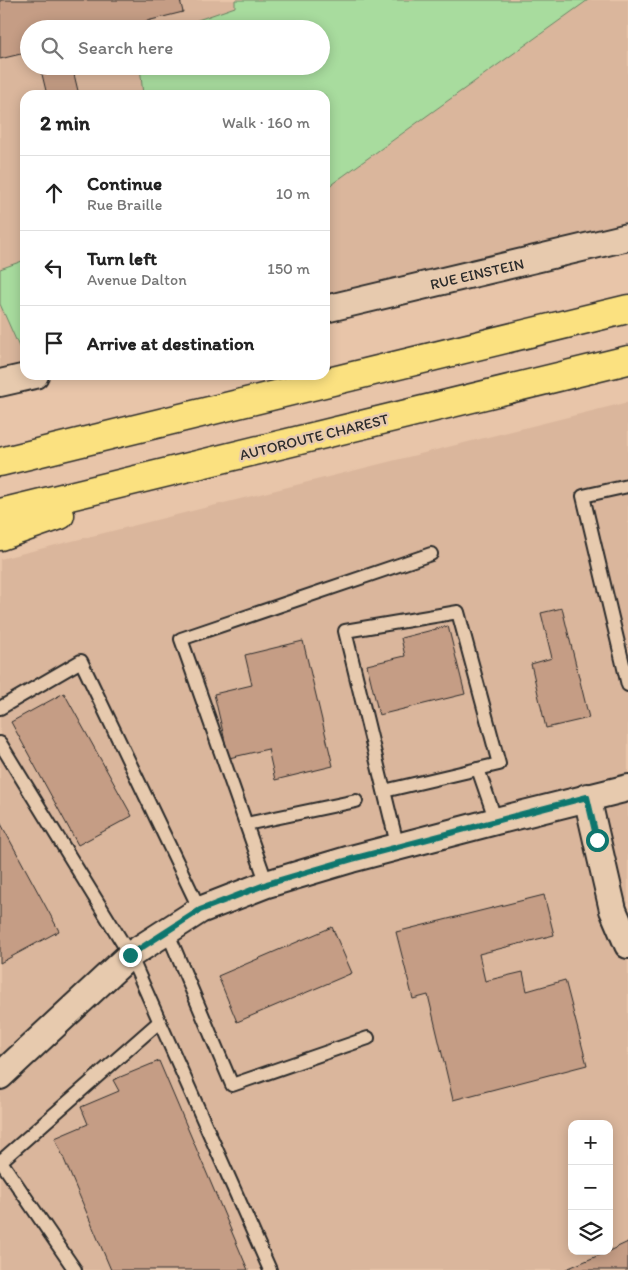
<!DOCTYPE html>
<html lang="en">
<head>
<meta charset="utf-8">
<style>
	:root { --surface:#fff; --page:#f6f6f6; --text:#222; --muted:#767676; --line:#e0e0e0 }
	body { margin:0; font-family:Itim,sans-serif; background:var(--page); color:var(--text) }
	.controls { position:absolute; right:15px; bottom:15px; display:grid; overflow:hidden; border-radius:10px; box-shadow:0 2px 12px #0003 }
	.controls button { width:45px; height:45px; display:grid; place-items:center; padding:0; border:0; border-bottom:1px solid var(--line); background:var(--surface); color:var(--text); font:25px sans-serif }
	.stop { position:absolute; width:15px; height:15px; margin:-11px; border:4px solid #0f766e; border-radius:50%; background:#fff }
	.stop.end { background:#0f766e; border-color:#fff; box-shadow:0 1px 5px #0008 }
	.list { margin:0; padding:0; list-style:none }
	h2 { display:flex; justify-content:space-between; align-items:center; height:65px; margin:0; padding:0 20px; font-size:21px }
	h2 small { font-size:16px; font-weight:400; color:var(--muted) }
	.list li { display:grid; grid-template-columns:32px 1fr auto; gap:15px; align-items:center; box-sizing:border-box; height:75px; padding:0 20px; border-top:1px solid var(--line) }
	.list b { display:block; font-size:19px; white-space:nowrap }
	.list p { margin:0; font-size:16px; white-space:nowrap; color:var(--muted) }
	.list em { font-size:16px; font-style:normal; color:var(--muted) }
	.icon { flex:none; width:28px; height:28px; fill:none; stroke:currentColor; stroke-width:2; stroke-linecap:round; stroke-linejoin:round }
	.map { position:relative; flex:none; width:628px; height:1270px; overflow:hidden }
	.search { position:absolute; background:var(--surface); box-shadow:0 2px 12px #0003; left:20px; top:20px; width:310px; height:55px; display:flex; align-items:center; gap:12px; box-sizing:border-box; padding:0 18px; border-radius:28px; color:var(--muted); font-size:19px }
	.panel { position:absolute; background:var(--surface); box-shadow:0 2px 12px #0003; left:20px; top:90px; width:310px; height:290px; border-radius:15px }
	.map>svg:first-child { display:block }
	.built { fill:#dab69c; fill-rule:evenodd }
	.green { fill:#a8dc9e; stroke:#6a8464 }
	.building { fill:#c59d85; stroke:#2b2b2b }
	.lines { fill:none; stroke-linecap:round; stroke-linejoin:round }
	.service-casing { stroke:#2b2b2b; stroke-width:16 }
	.minor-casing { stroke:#2b2b2b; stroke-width:30 }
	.motorway-casing { stroke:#2b2b2b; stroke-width:31 }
	.service { stroke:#e7caae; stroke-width:12 }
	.minor { stroke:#e7caae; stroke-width:26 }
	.motorway { stroke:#fbe180; stroke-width:28 }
	.route { stroke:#0f766e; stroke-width:6 }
	.labels { text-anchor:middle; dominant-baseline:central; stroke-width:5; stroke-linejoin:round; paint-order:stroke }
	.street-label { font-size:15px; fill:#2b2b2b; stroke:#e7caae }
</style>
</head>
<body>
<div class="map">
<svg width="628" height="1270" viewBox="0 0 628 1270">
	<rect width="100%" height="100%" fill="#e8c5a9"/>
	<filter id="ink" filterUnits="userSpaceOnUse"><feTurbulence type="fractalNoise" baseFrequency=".02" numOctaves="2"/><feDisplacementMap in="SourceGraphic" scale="10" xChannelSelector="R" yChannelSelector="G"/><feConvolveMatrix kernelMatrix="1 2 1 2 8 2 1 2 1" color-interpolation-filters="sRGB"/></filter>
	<g filter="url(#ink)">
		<g class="built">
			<path d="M0,0H628V224L325,295V95H25V366L0,372ZM29,29H321V66H29Z"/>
			<path d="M628,402V1270H0V559ZM572,1124H609V1251H572Z"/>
		</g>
		<g class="green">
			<path d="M235,0H588L325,189V95H143L140,66H321V29H172L235,7Z"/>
			<path d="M25,260V347L20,349L0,304V269Z"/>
		</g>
		<g class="building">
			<path d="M0,0H180L183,12L115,29H29V52L0,59Z"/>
			<path d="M40,66H72L79,95H47Z"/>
			<path d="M562,608L589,718L546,728L531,664L552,658L541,613Z"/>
			<path d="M448,626L465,694L379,715L367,665L405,656L401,638Z"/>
			<path d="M303,641L333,766L275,780L268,749L229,758L214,694L252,685L245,655Z"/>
			<path d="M64,693L132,816L78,845L11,722Z"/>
			<path d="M0,822L59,931L0,963Z"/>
			<path d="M544,895L554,935L479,954L485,981L523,972L527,991L565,980L587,1065L453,1100L428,995L413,999L396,932Z"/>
			<path d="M332,927L352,973L237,1022L218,976Z"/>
			<path d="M159,1061L248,1270H111L55,1138L88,1124L81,1107L119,1091L113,1080Z"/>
			<path d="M628,1242V1270H564L609,1251Z"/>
		</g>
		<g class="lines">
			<g class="service-casing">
				<g id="service">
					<path d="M628,486L583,496L628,685"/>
					<path d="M0,708L81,661L200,910"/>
					<path d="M0,743L130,955L270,1270"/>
					<path d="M478,769L496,821"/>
					<path d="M384,791L499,764L458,612L345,631L398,848"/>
					<path d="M246,824L356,801"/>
					<path d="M267,884L181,639L431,554"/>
					<path d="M167,931L232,1085L368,1038"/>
					<path d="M0,1160L75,1270"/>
					<path d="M1,1161L159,1022"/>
				</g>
			</g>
			<g class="minor-casing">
				<g id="minor">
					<path d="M325,309L628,237"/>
					<path d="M0,383L35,375"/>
					<path d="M587,797L613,910L628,945"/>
					<path d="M0,1076L130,955L200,910L267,884L351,859L496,821L628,788"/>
				</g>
			</g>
			<g class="motorway-casing">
				<g id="motorway">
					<path d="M0,462L628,309"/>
					<path d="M0,513L628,360"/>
					<path d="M0,536L60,515"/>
				</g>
			</g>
			<use href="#service" class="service"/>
			<use href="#minor" class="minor"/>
			<use href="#motorway" class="motorway"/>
		</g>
	</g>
	<g class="lines" filter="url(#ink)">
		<path class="route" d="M130,955L200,910L267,884L352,859L587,797L597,840"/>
	</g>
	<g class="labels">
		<g class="street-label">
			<text transform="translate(477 274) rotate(-13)">RUE EINSTEIN</text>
			<text transform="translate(314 437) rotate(-14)">AUTOROUTE CHAREST</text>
		</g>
	</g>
</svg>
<div class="controls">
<button>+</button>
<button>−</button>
<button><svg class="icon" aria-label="layers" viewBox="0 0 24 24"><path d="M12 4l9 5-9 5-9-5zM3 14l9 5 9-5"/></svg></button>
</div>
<div class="stop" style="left:597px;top:840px"></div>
<div class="stop end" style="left:130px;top:955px"></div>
<div class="search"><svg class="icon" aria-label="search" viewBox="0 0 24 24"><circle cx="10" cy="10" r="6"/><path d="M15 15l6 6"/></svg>Search here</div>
<section class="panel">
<h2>2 min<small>Walk · 160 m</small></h2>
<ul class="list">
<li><svg class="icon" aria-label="ahead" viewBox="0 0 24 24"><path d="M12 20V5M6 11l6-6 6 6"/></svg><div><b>Continue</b><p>Rue Braille</p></div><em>10 m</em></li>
<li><svg class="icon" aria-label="left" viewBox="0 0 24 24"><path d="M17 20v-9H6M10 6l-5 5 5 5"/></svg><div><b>Turn left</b><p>Avenue Dalton</p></div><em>150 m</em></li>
<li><svg class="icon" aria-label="arrive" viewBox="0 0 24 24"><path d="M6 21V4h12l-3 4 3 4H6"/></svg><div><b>Arrive at destination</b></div></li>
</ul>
</section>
</div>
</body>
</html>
